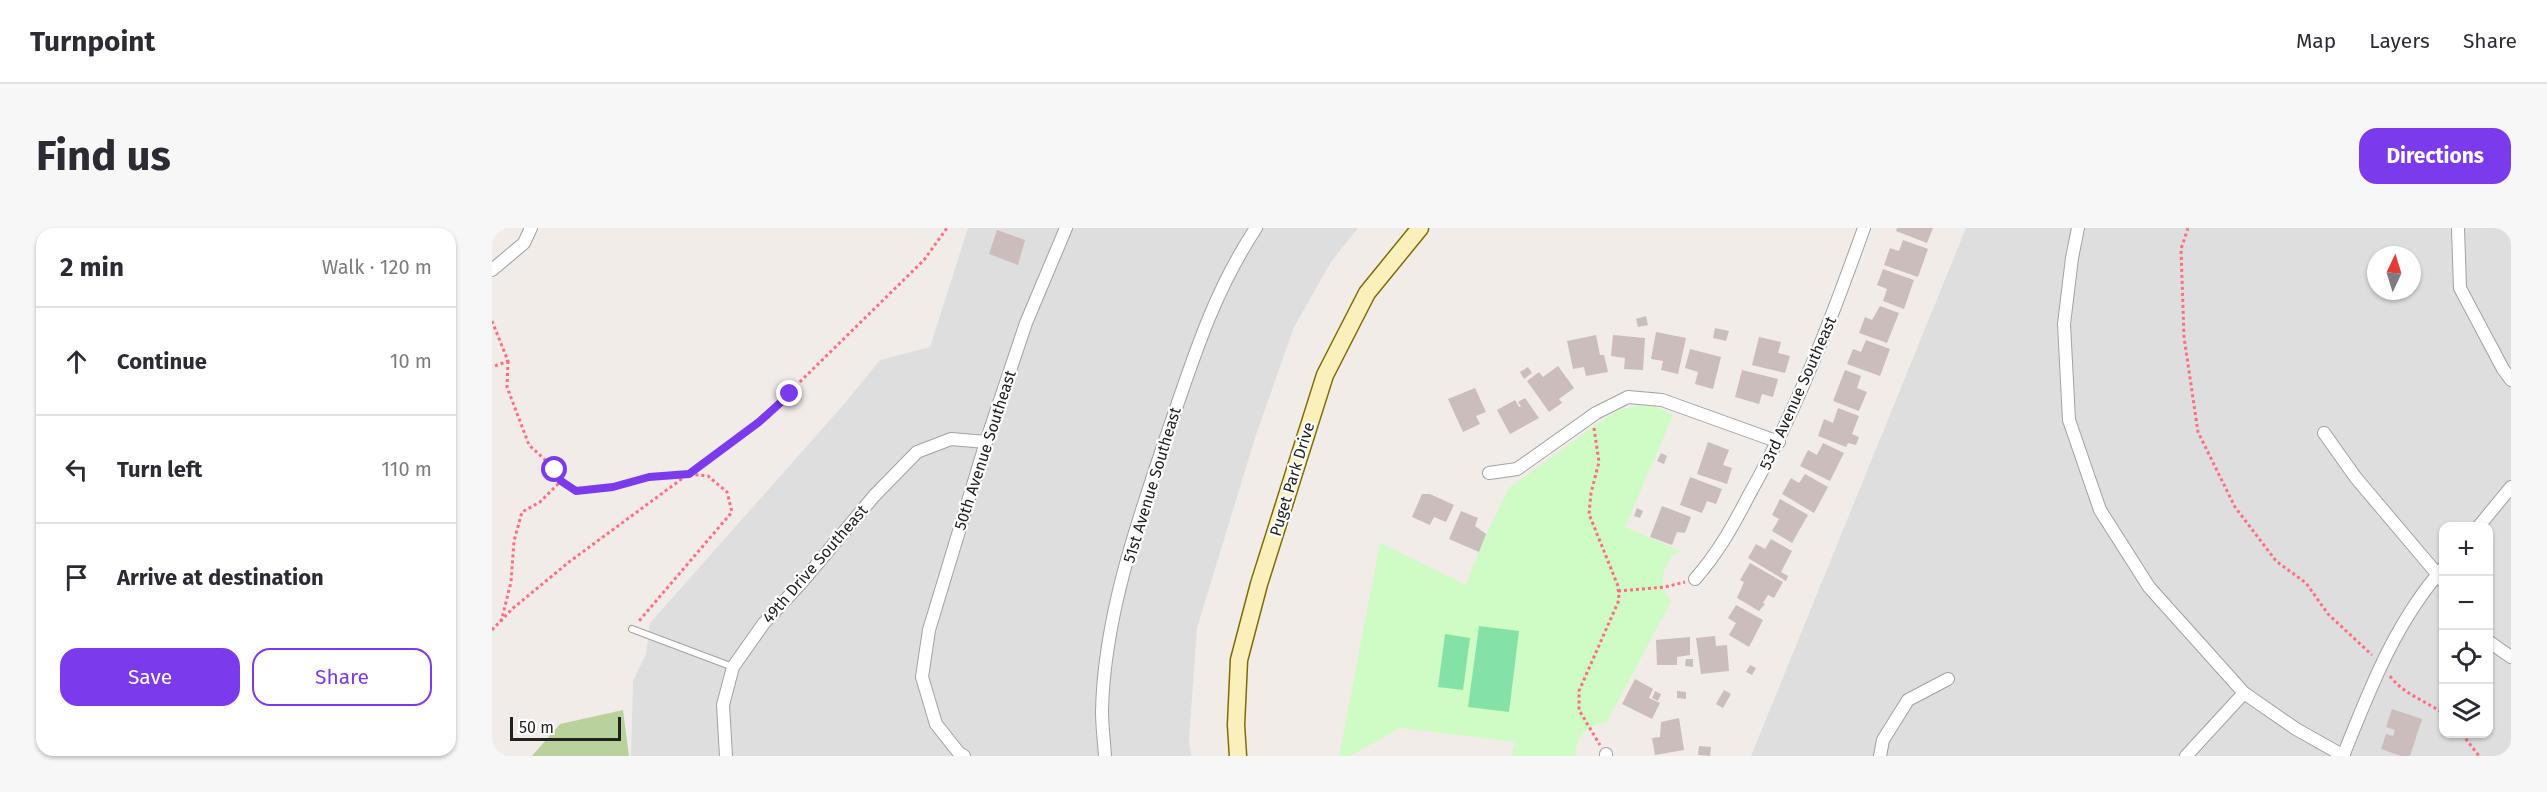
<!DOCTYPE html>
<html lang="en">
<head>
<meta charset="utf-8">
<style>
	:root { --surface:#fff; --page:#f7f7f7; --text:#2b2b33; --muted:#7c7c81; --line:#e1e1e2; --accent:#7c3aed }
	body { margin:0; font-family:"Fira Sans",sans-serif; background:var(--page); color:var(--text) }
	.controls { position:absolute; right:18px; bottom:18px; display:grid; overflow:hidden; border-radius:12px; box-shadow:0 2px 4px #0004 }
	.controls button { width:54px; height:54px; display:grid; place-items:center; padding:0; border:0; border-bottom:2px solid var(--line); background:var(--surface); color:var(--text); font:30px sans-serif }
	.compass { position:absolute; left:1875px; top:18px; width:54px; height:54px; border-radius:50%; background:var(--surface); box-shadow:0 2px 4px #0004; rotate:4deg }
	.scale { position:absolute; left:18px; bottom:15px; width:111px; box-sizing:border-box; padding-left:6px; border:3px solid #212121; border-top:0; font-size:16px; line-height:21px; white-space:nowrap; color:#212121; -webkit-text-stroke:4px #fff; paint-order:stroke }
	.stop { position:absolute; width:18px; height:18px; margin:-14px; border:4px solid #7c3aed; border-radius:50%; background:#fff }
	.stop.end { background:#7c3aed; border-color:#fff; box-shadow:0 2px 6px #0008 }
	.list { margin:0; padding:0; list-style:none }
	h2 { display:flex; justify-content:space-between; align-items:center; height:78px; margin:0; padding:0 24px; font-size:26px }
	h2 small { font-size:20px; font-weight:400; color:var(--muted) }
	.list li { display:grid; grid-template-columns:39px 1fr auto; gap:18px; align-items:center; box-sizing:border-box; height:108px; padding:0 24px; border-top:2px solid var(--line) }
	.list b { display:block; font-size:22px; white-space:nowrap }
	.list em { font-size:20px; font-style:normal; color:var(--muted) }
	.actions { display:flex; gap:12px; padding:18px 24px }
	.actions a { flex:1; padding:14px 0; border:2px solid var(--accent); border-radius:18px; text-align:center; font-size:21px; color:var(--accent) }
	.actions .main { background:var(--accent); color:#fff }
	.icon { flex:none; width:33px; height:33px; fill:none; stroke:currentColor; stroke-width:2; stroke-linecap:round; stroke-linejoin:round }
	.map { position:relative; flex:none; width:2019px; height:528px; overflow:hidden; border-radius:18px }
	header { display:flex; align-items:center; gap:36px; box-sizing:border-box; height:84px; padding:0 30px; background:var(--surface); border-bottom:2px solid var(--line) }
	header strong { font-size:28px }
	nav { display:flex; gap:33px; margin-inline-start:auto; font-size:21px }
	.intro { display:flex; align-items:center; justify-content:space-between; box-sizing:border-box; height:144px; padding:0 36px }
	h1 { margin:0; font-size:42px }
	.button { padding:15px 27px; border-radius:18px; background:var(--accent); color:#fff; font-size:21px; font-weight:700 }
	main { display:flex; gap:36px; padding:0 36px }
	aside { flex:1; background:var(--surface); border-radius:18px; box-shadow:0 2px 4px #0004 }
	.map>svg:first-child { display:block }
	.residential { fill:#dfdedf; fill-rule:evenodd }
	.forest { fill:#b9d29c }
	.park { fill:#cffbc5 }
	.pitch { fill:#85e2a7 }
	.building { fill:#cabdbb }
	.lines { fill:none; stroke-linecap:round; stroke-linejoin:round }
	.lane-casing { stroke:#a2a2a2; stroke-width:8 }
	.street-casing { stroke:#a2a2a2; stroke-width:14 }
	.secondary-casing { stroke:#7f6d02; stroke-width:19 }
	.path { stroke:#fe6d82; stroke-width:3; stroke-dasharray:3 3; stroke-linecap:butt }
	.lane { stroke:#fff; stroke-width:6 }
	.street { stroke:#fff; stroke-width:12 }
	.secondary { stroke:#fbefbc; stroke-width:16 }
	.route { stroke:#7c3aed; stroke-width:8 }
	.labels { text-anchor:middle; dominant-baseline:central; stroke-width:4.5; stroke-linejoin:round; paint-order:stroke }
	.street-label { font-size:16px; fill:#212121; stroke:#fff }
</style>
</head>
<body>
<header>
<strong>Turnpoint</strong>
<nav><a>Map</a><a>Layers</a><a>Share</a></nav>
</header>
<div class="intro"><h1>Find us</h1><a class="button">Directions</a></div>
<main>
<aside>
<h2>2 min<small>Walk · 120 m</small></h2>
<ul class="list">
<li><svg class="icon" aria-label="ahead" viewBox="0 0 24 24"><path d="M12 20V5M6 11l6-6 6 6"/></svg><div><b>Continue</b></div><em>10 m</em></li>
<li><svg class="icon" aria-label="left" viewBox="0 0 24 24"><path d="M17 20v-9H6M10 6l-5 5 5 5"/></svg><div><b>Turn left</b></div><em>110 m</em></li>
<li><svg class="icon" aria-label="arrive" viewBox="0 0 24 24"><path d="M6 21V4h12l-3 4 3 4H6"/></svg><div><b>Arrive at destination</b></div></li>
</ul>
<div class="actions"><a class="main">Save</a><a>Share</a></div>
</aside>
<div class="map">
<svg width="2019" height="528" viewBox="0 0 2019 528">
	<rect width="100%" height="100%" fill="#f2ece8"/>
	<g class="residential">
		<path d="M476,0H866L839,34L802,99L763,210L705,400L697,512L699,528H139L141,453L154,426L158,395L353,175L388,132L438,119Z"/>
		<path d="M1474,0H2019V528H1259ZM1884,27H1920V63H1884ZM1952,298H1996V506H1952Z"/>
	</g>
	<path class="forest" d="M131,482L137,528H40L68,496Z"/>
	<path class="park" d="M1146,178H1162L1181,187L1133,299L1191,324L1182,326C1170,342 1165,357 1179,373L1115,494C1096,497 1083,508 1084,528H1019L1023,514L908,500L858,528H847L888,315L974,357L991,313L1017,260L1116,188L1130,181Z"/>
	<g class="pitch">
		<path d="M987,398L1027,403L1017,484L976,479Z"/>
		<path d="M953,406L978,410L971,462L946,459Z"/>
	</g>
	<g class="building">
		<path d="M1405,0H1441L1435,15L1404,3Z"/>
		<path d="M505,2L533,12L526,37L497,26Z"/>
		<path d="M1411,12L1436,21L1426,49L1392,37L1398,20L1407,23Z"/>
		<path d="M1391,41L1422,52L1412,81L1391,73L1395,61L1385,57Z"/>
		<path d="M1388,78L1407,85L1395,115L1367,105L1373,89L1380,92Z"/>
		<path d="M1154,88L1156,97L1146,99L1144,91Z"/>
		<path d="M1223,100L1237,103L1234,113L1221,110Z"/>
		<path d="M1164,104L1194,110L1186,146L1169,142L1171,133L1159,131Z"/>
		<path d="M1104,107L1108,127H1112L1116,144L1094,148L1092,139L1081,141L1075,113Z"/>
		<path d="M1121,107L1153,110L1151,142L1132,141L1133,130L1119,128Z"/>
		<path d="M1267,109L1289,114L1286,125L1298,128L1293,145L1260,137Z"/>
		<path d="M1374,112L1398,121L1388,148L1355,136L1361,121L1369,124Z"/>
		<path d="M1198,121L1229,129L1221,161L1203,156L1206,144L1193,140Z"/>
		<path d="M1066,138L1082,160L1067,171L1070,175L1057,184L1035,153L1047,144L1051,149Z"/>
		<path d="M1036,139L1040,145L1032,151L1028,144Z"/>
		<path d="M1250,142L1286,151L1281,169L1270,166L1267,176L1243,169Z"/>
		<path d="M1353,142L1369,148L1365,160L1375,164L1367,183L1341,173Z"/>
		<path d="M983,160L994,184L984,188L988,196L971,204L956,171Z"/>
		<path d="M1033,170L1047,190L1018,206L1005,182L1023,172L1027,179L1029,178L1026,174Z"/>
		<path d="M1346,180L1367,188L1360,206L1367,209L1364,217L1356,215L1354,219L1326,208L1332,191L1341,195Z"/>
		<path d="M1216,214L1237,222L1231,237L1240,240L1235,256L1205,246Z"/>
		<path d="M1331,215L1352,225L1338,253L1308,238L1316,222L1325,227Z"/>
		<path d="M1169,225L1175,228L1172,236L1165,233Z"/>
		<path d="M1313,246L1336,259L1322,285L1290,266L1299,250L1307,255Z"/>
		<path d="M1198,249L1230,261L1224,276L1215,273L1210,285L1188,277Z"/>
		<path d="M930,266H938L962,277L954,294L942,289L938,297L920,289Z"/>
		<path d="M1288,271L1316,287L1300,315L1280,303L1287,291L1280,287Z"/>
		<path d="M1170,278L1199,289L1193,305L1185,304L1180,317L1158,309Z"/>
		<path d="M1145,280L1151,283L1148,290L1142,288Z"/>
		<path d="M969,283L986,290L983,298L994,306L987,324L957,311Z"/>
		<path d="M1279,311L1300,323L1289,344L1296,348L1294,353L1256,330L1264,316L1273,321Z"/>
		<path d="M1258,335L1291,354L1282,370L1276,367L1271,375L1273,376L1267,383L1245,370L1252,354L1248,352Z"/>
		<path d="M1244,377L1271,392L1257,419L1237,407L1244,395L1236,390Z"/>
		<path d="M1223,408L1224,418L1235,417L1237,443L1209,446L1204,410Z"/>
		<path d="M1198,409V427L1185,429V437H1165L1164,412Z"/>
		<path d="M1194,431H1201V439L1193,438Z"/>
		<path d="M1258,437L1264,440L1260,447L1254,444Z"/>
		<path d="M1143,451L1161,461L1157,470L1168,475L1160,491L1130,476Z"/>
		<path d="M1232,462L1239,466L1231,480L1224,476Z"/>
		<path d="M1163,463L1169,466L1166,473L1160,470Z"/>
		<path d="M1185,463L1194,464V471L1185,470Z"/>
		<path d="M1900,481L1930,491L1918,528H1909L1889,521L1894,506L1901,508L1903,502L1894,499Z"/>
		<path d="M1187,490L1192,522L1163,527L1160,510L1168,509L1169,494Z"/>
		<path d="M1207,518L1219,519L1218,528L1206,527Z"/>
	</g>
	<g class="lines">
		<g class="lane-casing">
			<path id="lane" d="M140,401L241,439"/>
		</g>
		<g class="street-casing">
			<g id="street">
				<path d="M1586,0L1580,30L1572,96L1577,192L1608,282L1657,359L1752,465L1804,501L1852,528"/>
				<path d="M1966,0L1968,60L2011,141L2019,152"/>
				<path d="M0,42L32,15L39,0"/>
				<path d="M1832,205L1864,250L1952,354"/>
				<path d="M997,245L1025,241L1104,185L1136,169L1170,172L1287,214"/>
				<path d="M1987,298L2019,259"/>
				<path d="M1203,351C1226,325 1241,298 1257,267C1305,182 1339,92 1372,0"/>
				<path d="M1996,413L2019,429"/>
				<path d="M234,528L231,477L241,439L272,395L310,354L382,268L425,224L459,211L494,214"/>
				<path d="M472,528L467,525L444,496L430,449L437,402L494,214L534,95L574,0"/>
				<path d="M613,528C612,513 610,498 610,483C612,386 648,286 679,195C703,125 723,62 764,0"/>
				<path d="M1114,528V526"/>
				<path d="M1388,528L1391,512L1416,472L1456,451"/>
				<path d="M1694,528L1752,465"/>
				<path d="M1851,528C1878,461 1903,394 1952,339"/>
			</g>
		</g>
		<g class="secondary-casing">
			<path id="secondary" d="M746,528L744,497L747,432L767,356L833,147L875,65L928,0"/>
		</g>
		<g class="path">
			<path d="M1696,0L1689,21L1692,109L1706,204L1743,279L1784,333L1814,355L1836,386L1880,427"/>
			<path d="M0,93L16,133L0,139"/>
			<path d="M16,133L15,159L37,217L63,241L69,253L84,263L121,259L157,249L197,246L216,248L235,264L240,284L147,393"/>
			<path d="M1102,200L1107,234L1099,265L1097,286L1126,358L1127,372L1087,463V482L1108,517"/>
			<path d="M1126,363L1173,359L1193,354"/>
			<path d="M9,394L19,354L22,313L30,284L48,274L69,253"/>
			<path d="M0,402L20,381L77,334L267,194L432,32L455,0"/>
			<path d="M1898,448C1911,466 1934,473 1952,486"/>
			<path d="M1970,506L1987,528"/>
		</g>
		<use href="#lane" class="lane"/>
		<use href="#street" class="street"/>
		<use href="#secondary" class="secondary"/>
	</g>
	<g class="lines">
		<path class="route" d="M63,242L69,253L84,263L121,259L157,249L197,246L267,194L298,166"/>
	</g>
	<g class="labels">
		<g class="street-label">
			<text transform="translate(1306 165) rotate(-66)">53rd Avenue Southeast</text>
			<text transform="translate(493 222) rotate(-72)">50th Avenue Southeast</text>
			<text transform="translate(800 251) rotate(-73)">Puget Park Drive</text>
			<text transform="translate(660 257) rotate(-73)">51st Avenue Southeast</text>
			<text transform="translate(323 336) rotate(-49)">49th Drive Southeast</text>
		</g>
	</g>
</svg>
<div class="controls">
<button>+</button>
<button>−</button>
<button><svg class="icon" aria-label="locate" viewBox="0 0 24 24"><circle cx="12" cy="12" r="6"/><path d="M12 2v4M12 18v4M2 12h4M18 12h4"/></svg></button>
<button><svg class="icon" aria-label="layers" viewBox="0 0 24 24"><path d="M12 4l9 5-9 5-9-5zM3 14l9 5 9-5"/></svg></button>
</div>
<svg class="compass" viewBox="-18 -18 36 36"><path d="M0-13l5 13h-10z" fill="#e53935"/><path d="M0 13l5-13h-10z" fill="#7c7c81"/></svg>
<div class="scale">50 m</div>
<div class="stop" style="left:63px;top:242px"></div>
<div class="stop end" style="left:298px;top:166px"></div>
</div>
</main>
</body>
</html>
